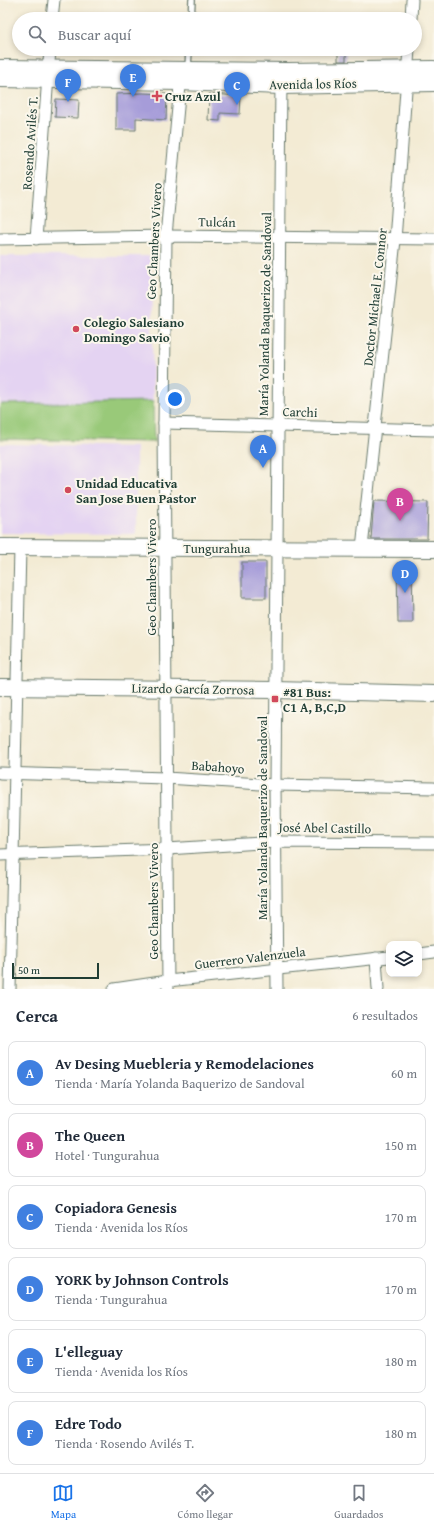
<!DOCTYPE html>
<html lang="es">
<head>
<meta charset="utf-8">
<style>
	:root { --surface:#fff; --page:#f6f6f7; --text:#1f2937; --muted:#747a83; --line:#e0e1e3; --accent:#1a73e8 }
	body { margin:0; font-family:"Gentium Book Plus",serif; background:var(--page); color:var(--text) }
	.controls { position:absolute; right:12px; bottom:12px; display:grid; overflow:hidden; border-radius:8px; box-shadow:0 2px 6px #0003 }
	.controls button { width:36px; height:36px; display:grid; place-items:center; padding:0; border:0; border-bottom:1px solid var(--line); background:var(--surface); color:var(--text); font:20px sans-serif }
	.scale { position:absolute; left:12px; bottom:10px; width:87px; box-sizing:border-box; padding-left:4px; border:2px solid #1f3d34; border-top:0; font-size:11px; line-height:14px; white-space:nowrap; color:#1f3d34; -webkit-text-stroke:3px #fbf7ec; paint-order:stroke }
	.you { position:absolute; left:175px; top:399px; width:14px; height:14px; margin:-10px; border:3px solid #fff; border-radius:50%; background:#1a73e8; box-shadow:0 0 0 6px #1a73e833 }
	.badge { display:grid; place-items:center; width:26px; height:26px; border-radius:50%; background:var(--accent); color:#fff; font-size:13px; font-weight:700 }
	.pin { position:absolute; translate:-50% -33px; filter:drop-shadow(0 1px 2px #0008) }
	.pin::after { content:''; position:absolute; top:21px; width:14px; height:12px; background:inherit; clip-path:polygon(0 0,100% 0,50% 100%) }
	.list { margin:0; padding:0; list-style:none }
	h2 { display:flex; justify-content:space-between; align-items:center; height:52px; margin:0; padding:0 16px; font-size:17px }
	h2 small { font-size:13px; font-weight:400; color:var(--muted) }
	.list li { display:grid; grid-template-columns:26px 1fr auto; gap:12px; align-items:center; box-sizing:border-box; height:64px; margin:0 8px 8px; padding:0 8px; border:1px solid var(--line); border-radius:8px }
	.list b { display:block; font-size:15px; white-space:nowrap }
	.list p { margin:0; font-size:13px; white-space:nowrap; color:var(--muted) }
	.list em { font-size:13px; font-style:normal; color:var(--muted) }
	.icon { flex:none; width:22px; height:22px; fill:none; stroke:currentColor; stroke-width:2; stroke-linecap:round; stroke-linejoin:round }
	.map { position:relative; flex:none; width:434px; height:989px; overflow:hidden }
	.search { position:absolute; background:var(--surface); box-shadow:0 2px 6px #0003; left:12px; right:12px; top:12px; height:44px; display:flex; align-items:center; gap:10px; box-sizing:border-box; padding:0 14px; border-radius:22px; color:var(--muted); font-size:15px }
	.sheet { height:484px; background:var(--surface) }
	nav { display:flex; justify-content:space-around; align-items:center; box-sizing:border-box; height:56px; border-top:1px solid var(--line); background:var(--surface); font-size:11px; color:var(--muted) }
	nav a { display:grid; justify-items:center; gap:2px }
	nav .on { color:var(--accent) }
	.map>svg:first-child { display:block }
	.built { fill:#e4d3f2 }
	.green { fill:#99c979; stroke:#5c8356 }
	.building { fill:#a69cd9 }
	.lines { fill:none; stroke-linecap:round; stroke-linejoin:round }
	.lane-casing { stroke:#697a6c; stroke-width:8 }
	.street-casing { stroke:#697a6c; stroke-width:13 }
	.secondary-casing { stroke:#697a6c; stroke-width:18 }
	.lane { stroke:#fff; stroke-width:5.5 }
	.street { stroke:#fff; stroke-width:11 }
	.secondary { stroke:#fff; stroke-width:16 }
	.poi-dot { fill:#d1495b; stroke:#fbf7ec; stroke-width:1.5 }
	.labels { text-anchor:middle; dominant-baseline:central; stroke-width:4; stroke-linejoin:round; paint-order:stroke }
	.street-label { font-size:13px; fill:#1f3d34; stroke:#fbf7ec }
	.poi-label { font-size:13px; font-weight:bold; fill:#1f3d34; stroke:#fbf7ec; text-anchor:start }
</style>
</head>
<body>
<div class="map">
<svg width="434" height="989" viewBox="0 0 434 989">
	<rect width="100%" height="100%" fill="#fbf7ec"/>
	<filter id="ink" filterUnits="userSpaceOnUse"><feTurbulence type="fractalNoise" baseFrequency=".025" numOctaves="2"/><feDisplacementMap in="SourceGraphic" scale="8" xChannelSelector="R" yChannelSelector="G"/><feConvolveMatrix kernelMatrix="1 2 1 2 8 2 1 2 1" color-interpolation-filters="sRGB"/></filter>
	<filter id="wash" filterUnits="userSpaceOnUse"><feTurbulence type="fractalNoise" baseFrequency=".012" numOctaves="4" result="noise"/><feDisplacementMap in="SourceGraphic" scale="16" xChannelSelector="R" yChannelSelector="G"/><feGaussianBlur stdDeviation="0.9" result="paint"/><feColorMatrix in="noise" values="0 0 0 0 0 0 0 0 0 0 0 0 0 0 0 0 0 1.4 0 .05"/><feComposite in="paint" operator="in"/></filter>
	<g filter="url(#wash)">
		<rect width="100%" height="100%" fill="#f3ebd4"/>
		<g class="built">
			<path d="M0,256H151L153,401L0,404Z"/>
			<path d="M0,444L136,447V534L0,533Z"/>
		</g>
		<path class="green" d="M153,401L154,442L0,439V404Z"/>
		<g id="blocks">
			<g class="building">
				<rect x="338" y="49" width="8" height="12"/>
				<path d="M143,93L167,94L166,120L136,118V130H116V94Z"/>
				<path d="M209,94L241,96L240,114L220,113V121L208,120Z"/>
				<path d="M56,99L79,100L78,118L55,117Z"/>
				<path d="M374,501L428,502L427,539H371Z"/>
				<rect x="242" y="562" width="24" height="36"/>
				<path d="M397,563H412L413,623H398Z"/>
			</g>
		</g>
	</g>
	<g filter="url(#ink)">
		<use href="#blocks" fill-opacity="0" stroke="#697a6c" stroke-width="1"/>
		<g class="lines">
			<g class="lane-casing">
				<g id="lane">
					<path d="M191,19L192,0"/>
					<path d="M188,69L189,49"/>
				</g>
			</g>
			<g class="street-casing">
				<g id="street">
					<path d="M52,19L54,0"/>
					<path d="M411,19L412,0"/>
					<path d="M0,239L166,236L434,239"/>
					<path d="M36,239L50,49"/>
					<path d="M164,423L434,430"/>
					<path d="M362,548L395,240L409,49"/>
					<path d="M0,773L166,778L275,785L434,788"/>
					<path d="M0,855L167,849L275,842L434,843"/>
					<path d="M419,954L434,952"/>
					<path d="M376,958L378,989"/>
					<path d="M10,989L20,548"/>
					<path d="M114,989L168,981L389,957"/>
					<path d="M168,989L164,423L166,236L181,75"/>
					<path d="M277,989L275,785L281,80"/>
				</g>
			</g>
			<g class="secondary-casing">
				<g id="secondary">
					<path d="M0,68L288,71L434,69"/>
					<path d="M0,79L180,82L281,86L434,83"/>
					<path d="M0,547L434,549"/>
					<path d="M0,687L275,690L434,694"/>
				</g>
			</g>
			<use href="#lane" class="lane"/>
			<use href="#street" class="street"/>
			<use href="#secondary" class="secondary"/>
		</g>
	</g>
	<g class="poi-dot">
		<path d="M155 90h4v4h4v4h-4v4h-4v-4h-4v-4h4z"/>
		<circle cx="76" cy="329" r="4"/>
		<circle cx="68" cy="490" r="4"/>
		<rect x="271" y="695" width="8" height="8" rx="2"/>
	</g>
	<g class="labels">
		<g class="street-label">
			<text transform="translate(313 84) rotate(-1)">Avenida los Ríos</text>
			<text transform="translate(30 143) rotate(-86)">Rosendo Avilés T.</text>
			<text transform="translate(217 222) rotate(1)">Tulcán</text>
			<text transform="translate(154 241) rotate(-87)">Geo Chambers Vivero</text>
			<text transform="translate(375 297) rotate(-84)">Doctor Michael E. Connor</text>
			<text transform="translate(265 314) rotate(-89)">María Yolanda Baquerizo de Sandoval</text>
			<text transform="translate(300 412) rotate(2)">Carchi</text>
			<text x="217" y="548">Tungurahua</text>
			<text transform="translate(151 577) rotate(-90)">Geo Chambers Vivero</text>
			<text transform="translate(193 689) rotate(1)">Lizardo García Zorrosa</text>
			<text transform="translate(218 767) rotate(4)">Babahoyo</text>
			<text transform="translate(262 818) rotate(-90)">María Yolanda Baquerizo de Sandoval</text>
			<text transform="translate(325 828) rotate(1)">José Abel Castillo</text>
			<text transform="translate(153 901) rotate(-90)">Geo Chambers Vivero</text>
			<text transform="translate(250 958) rotate(-7)">Guerrero Valenzuela</text>
		</g>
		<g class="poi-label">
			<text x="165" y="96">Cruz Azul</text>
			<text x="84" y="322">Colegio Salesiano<tspan x="84" dy="15">Domingo Savio</tspan></text>
			<text x="76" y="483">Unidad Educativa<tspan x="76" dy="15">San Jose Buen Pastor</tspan></text>
			<text x="283" y="692">#81 Bus:<tspan x="283" dy="15">C1 A, B,C,D</tspan></text>
		</g>
	</g>
</svg>
<div class="controls">
<button><svg class="icon" aria-label="layers" viewBox="0 0 24 24"><path d="M12 4l9 5-9 5-9-5zM3 14l9 5 9-5"/></svg></button>
</div>
<div class="scale">50 m</div>
<div class="you"></div>
<div class="pin badge" style="left:263px;top:468px;background:#3f7fe0">A</div>
<div class="pin badge" style="left:400px;top:521px;background:#d1479c">B</div>
<div class="pin badge" style="left:237px;top:105px;background:#3f7fe0">C</div>
<div class="pin badge" style="left:405px;top:593px;background:#3f7fe0">D</div>
<div class="pin badge" style="left:133px;top:97px;background:#3f7fe0">E</div>
<div class="pin badge" style="left:68px;top:102px;background:#3f7fe0">F</div>
<div class="search"><svg class="icon" aria-label="search" viewBox="0 0 24 24"><circle cx="10" cy="10" r="6"/><path d="M15 15l6 6"/></svg>Buscar aquí</div>
</div>
<section class="sheet">
<h2>Cerca<small>6 resultados</small></h2>
<ul class="list">
<li><span class="badge" style="background:#3f7fe0">A</span><div><b>Av Desing Muebleria y Remodelaciones</b><p>Tienda · María Yolanda Baquerizo de Sandoval</p></div><em>60 m</em></li>
<li><span class="badge" style="background:#d1479c">B</span><div><b>The Queen</b><p>Hotel · Tungurahua</p></div><em>150 m</em></li>
<li><span class="badge" style="background:#3f7fe0">C</span><div><b>Copiadora Genesis</b><p>Tienda · Avenida los Ríos</p></div><em>170 m</em></li>
<li><span class="badge" style="background:#3f7fe0">D</span><div><b>YORK by Johnson Controls</b><p>Tienda · Tungurahua</p></div><em>170 m</em></li>
<li><span class="badge" style="background:#3f7fe0">E</span><div><b>L'elleguay</b><p>Tienda · Avenida los Ríos</p></div><em>180 m</em></li>
<li><span class="badge" style="background:#3f7fe0">F</span><div><b>Edre Todo</b><p>Tienda · Rosendo Avilés T.</p></div><em>180 m</em></li>
</ul>
</section>
<nav>
<a class="on"><svg class="icon" aria-label="map" viewBox="0 0 24 24"><path d="M3 6l6-2 6 2 6-2v14l-6 2-6-2-6 2zM9 4v14M15 6v14"/></svg>Mapa</a>
<a><svg class="icon" aria-label="directions" viewBox="0 0 24 24"><path d="M12 3l9 9-9 9-9-9zM9 14v-3h6M13 9l2 2-2 2"/></svg>Cómo llegar</a>
<a><svg class="icon" aria-label="saved" viewBox="0 0 24 24"><path d="M7 4h10v16l-5-4-5 4z"/></svg>Guardados</a>
</nav>
</body>
</html>
